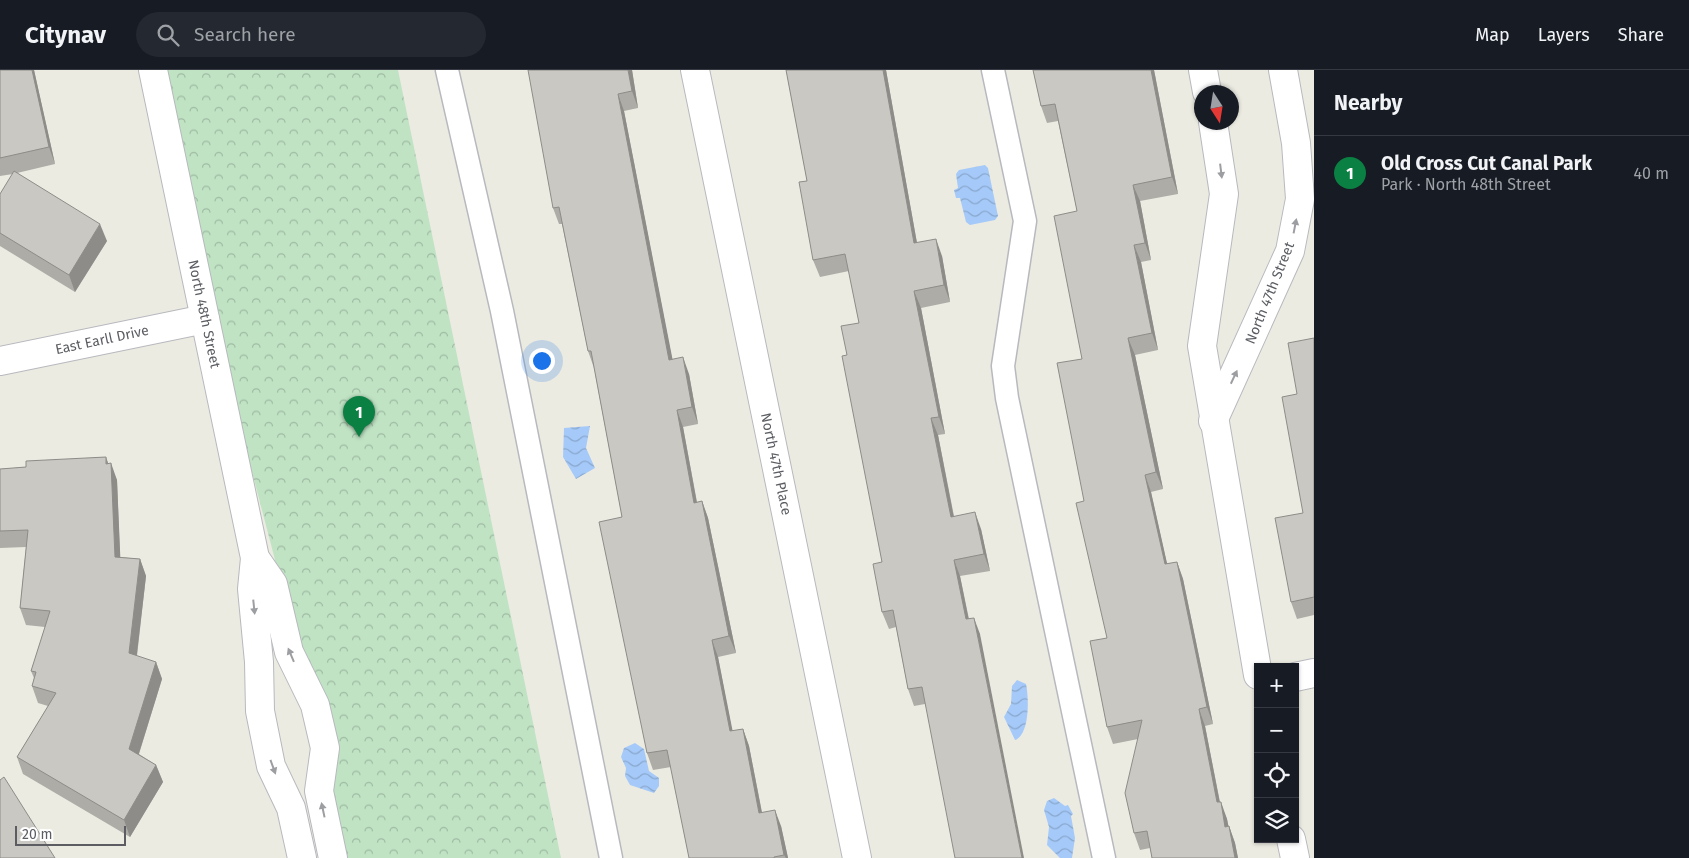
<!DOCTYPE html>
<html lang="en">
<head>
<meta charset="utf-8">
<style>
	:root { --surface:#171b24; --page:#242831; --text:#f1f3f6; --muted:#9ea1a6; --line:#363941; --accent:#0b8043 }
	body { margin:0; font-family:"Fira Sans",sans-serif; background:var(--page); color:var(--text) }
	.controls { position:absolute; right:15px; bottom:15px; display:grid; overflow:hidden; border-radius:0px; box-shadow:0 1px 4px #0004 }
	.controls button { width:45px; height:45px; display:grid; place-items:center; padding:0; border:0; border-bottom:1px solid var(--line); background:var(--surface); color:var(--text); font:25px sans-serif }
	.compass { position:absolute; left:1194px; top:15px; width:45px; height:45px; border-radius:50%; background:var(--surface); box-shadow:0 1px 4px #0004; rotate:168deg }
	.scale { position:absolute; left:15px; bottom:12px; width:111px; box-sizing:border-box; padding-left:5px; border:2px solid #5b5d62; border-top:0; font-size:14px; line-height:18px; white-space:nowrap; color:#5b5d62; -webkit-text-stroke:4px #fff; paint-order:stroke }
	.you { position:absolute; left:541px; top:290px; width:18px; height:18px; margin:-12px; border:4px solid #fff; border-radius:50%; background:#1a73e8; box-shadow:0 0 0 8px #1a73e833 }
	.badge { display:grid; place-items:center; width:32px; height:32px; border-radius:50%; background:var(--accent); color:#fff; font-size:16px; font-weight:700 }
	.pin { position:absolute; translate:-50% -41px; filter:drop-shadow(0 1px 2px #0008) }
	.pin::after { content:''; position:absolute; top:26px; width:18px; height:15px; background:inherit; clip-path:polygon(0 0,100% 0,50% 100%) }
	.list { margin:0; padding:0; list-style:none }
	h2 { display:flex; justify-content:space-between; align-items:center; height:65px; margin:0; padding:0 20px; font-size:21px }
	h2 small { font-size:16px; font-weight:400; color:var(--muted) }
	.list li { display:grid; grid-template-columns:32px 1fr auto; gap:15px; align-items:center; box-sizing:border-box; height:75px; padding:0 20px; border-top:1px solid var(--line) }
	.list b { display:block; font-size:19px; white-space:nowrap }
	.list p { margin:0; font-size:16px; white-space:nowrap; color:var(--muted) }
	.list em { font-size:16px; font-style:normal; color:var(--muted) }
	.icon { flex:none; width:28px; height:28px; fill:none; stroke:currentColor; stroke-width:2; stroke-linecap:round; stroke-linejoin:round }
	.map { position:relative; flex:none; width:1314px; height:788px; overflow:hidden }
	header { display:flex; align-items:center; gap:30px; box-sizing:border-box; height:70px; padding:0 25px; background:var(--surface); border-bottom:1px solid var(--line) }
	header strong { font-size:24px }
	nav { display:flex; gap:28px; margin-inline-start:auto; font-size:18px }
	.search { width:350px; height:45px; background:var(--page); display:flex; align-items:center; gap:12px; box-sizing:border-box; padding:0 18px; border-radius:28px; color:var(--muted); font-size:19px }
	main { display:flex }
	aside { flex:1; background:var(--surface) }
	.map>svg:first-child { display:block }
	.forest { fill:url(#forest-crowns) }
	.water { fill:url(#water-waves) }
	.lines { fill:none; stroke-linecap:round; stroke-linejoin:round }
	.service-casing { stroke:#b8b9be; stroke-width:25 }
	.minor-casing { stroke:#b8b9be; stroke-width:30 }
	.tertiary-casing { stroke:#b8b9be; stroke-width:30 }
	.service { stroke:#fff; stroke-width:22 }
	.minor { stroke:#fff; stroke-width:28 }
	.tertiary { stroke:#fff; stroke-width:28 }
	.wall { fill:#aeaca7 }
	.shaded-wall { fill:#8d8c88 }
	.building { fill:#cac8c2; stroke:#8d8c88 }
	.oneway { fill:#9d9ea1 }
	.labels { text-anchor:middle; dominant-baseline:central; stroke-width:4; stroke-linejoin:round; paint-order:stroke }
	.street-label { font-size:14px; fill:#5b5d62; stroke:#fff }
</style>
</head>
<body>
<header>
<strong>Citynav</strong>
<div class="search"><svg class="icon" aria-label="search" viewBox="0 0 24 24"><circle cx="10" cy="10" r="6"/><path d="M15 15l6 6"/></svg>Search here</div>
<nav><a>Map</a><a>Layers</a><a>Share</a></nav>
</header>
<main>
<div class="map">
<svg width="1314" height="788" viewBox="0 0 1314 788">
	<defs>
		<pattern id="forest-crowns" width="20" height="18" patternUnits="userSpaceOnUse" patternTransform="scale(1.25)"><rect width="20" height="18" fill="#c0e3c4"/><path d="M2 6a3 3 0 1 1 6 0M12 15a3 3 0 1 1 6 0" fill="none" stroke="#9fbba3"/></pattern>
		<pattern id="water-waves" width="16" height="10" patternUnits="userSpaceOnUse" patternTransform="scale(1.25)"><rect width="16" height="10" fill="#a5caf9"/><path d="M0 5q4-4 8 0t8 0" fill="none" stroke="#89a7cd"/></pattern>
	</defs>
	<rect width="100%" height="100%" fill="#ecebe2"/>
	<path class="forest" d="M160,0H398L561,788H342L274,486L212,249Z"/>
	<g class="water">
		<path d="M985,95L988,98L998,146L995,150L970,155L966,152L960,128H956L954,120L958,118L956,104L959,100Z"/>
		<path d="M590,356L586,378L595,398L576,409L563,387L564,358Z"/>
		<path d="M1017,610L1026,614C1029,627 1030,665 1015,670L1004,647L1011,634L1012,616Z"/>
		<path d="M635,673L644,679L649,701L659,708V716L654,723L630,715L625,706L626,698L621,687L624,678Z"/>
		<path d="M1054,728L1065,736L1068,735L1073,744L1071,746L1075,768L1072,788H1060L1047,775L1049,757L1044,740L1047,731Z"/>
	</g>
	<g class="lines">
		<g class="service-casing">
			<g id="service">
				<path d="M447,0L502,241L611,788"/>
				<path d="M993,0L1025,151L1003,296L1007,328L1104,788"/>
			</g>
		</g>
		<g class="minor-casing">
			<g id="minor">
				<path d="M695,0L857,788"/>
				<path d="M1203,0L1207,22"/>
				<path d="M1213,52L1224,124L1202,276L1258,605"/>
				<path d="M1213,351L1290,181L1300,129L1296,73L1283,0"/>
				<path d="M1295,607L1314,603"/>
				<path d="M1291,769L1295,788"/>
			</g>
		</g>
		<g class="tertiary-casing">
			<g id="tertiary">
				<path d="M153,0L255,488L252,519L259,592L260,641L271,696L291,738L302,788"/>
				<path d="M0,291L205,249"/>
				<path d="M255,488L273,514L289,582L315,635L325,678L319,721L333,788"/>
			</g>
		</g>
		<use href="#service" class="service"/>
		<use href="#minor" class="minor"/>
		<use href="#tertiary" class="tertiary"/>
	</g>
	<g class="wall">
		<path d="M0,0H34L55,94L17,103L107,171L75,222L0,176V124L13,104L0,106Z"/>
		<path d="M632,0L638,38L624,41L672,289L689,304L698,354L683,357L697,432L702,431L708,448L736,583L718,587L732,661L743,659L749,676L762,742L781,756L788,788H689L671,697L653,700L647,683L622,447L594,298L588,281L562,154H559L553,138Z"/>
		<path d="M786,0H886L917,173L942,186L950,232L921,238L945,364L938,365L954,446L981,459L990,501L960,506L969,549L980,564L925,634L914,636L908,619L896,557L889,559L882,542V492L847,285L859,253L849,201L820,207L813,190L807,111Z"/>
		<path d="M1033,0H1154L1178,124L1140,131L1151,190L1141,192L1158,280L1135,285L1163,419L1151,422L1167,494L1177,492L1183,509L1213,654L1205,656L1220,732L1227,749L1228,756H1229L1235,773L1238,788H1152L1150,778L1140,780L1134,763L1138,669L1113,674L1107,657V568L1084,431L1082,289L1077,141L1058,51L1047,53L1041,36Z"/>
		<path d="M1314,268V545L1297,549L1291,532L1303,443L1297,324Z"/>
		<path d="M106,387L108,393L117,410L120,487L140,489L146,506L137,586L156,592L162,609L139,684L156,695L163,712L130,767L23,704L17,687L48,636L38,633L32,616L34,608L31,601L45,557L26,555L20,538L26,477L0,478V399L26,397Z"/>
	</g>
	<g class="shaded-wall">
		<path d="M32,0H34L55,94L49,77Z"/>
		<path d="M628,0H632L638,38L632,21Z"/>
		<path d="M883,0H886L920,190L914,173Z"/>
		<path d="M1151,0H1154L1178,124L1172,107Z"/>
		<path d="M618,24L624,41L676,307L669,290Z"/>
		<path d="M1133,115L1140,131L1151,190L1145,173Z"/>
		<path d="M100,154L107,171L75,222L69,205Z"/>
		<path d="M936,169L942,186L950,232L944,215Z"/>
		<path d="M1134,175L1141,192L1158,280L1152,263Z"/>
		<path d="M914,221L921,238L945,364L939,347Z"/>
		<path d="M1128,268L1135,285L1163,419L1156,402Z"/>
		<path d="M683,287L689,304L698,354L692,337Z"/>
		<path d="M677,340L683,357L700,450L694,433Z"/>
		<path d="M931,348L938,365L957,464L951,447Z"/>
		<path d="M106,387L111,402V393L117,410L121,503L115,487Z"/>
		<path d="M1145,405L1151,422L1171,511L1165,494Z"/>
		<path d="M702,431L708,448L736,583L729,566Z"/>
		<path d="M975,442L981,459L990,501L984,484Z"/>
		<path d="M140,489L146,506L135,600L129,583Z"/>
		<path d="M954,490L960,506L972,566L966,549Z"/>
		<path d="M1177,492L1183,509L1213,654L1207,637Z"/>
		<path d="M974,548L980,564L1024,788H1022Z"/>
		<path d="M712,570L718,587L736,678L730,661Z"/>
		<path d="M156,592L162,609L135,696L129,679Z"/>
		<path d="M1199,639L1205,656L1223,749L1217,732Z"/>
		<path d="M743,659L749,676L765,759L759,743Z"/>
		<path d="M156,695L163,712L130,767L124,750Z"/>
		<path d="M1221,732L1227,749L1232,773L1225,757Z"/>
		<path d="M775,740L781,756L788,788H786L784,785Z"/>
		<path d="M1229,756L1235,773L1238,788H1235Z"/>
	</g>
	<g class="building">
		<path d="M0,0H32L49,77L0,88Z"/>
		<path d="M528,0H628L632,21L618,24L669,290L683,287L692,337L677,340L694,433L702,431L729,566L712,570L730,661L743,659L759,743L775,740L784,785L774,787V788H689L667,680L647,683L599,452L622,447L591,281H588L559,137L553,138Z"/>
		<path d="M786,0H883L914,173L936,169L944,215L914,221L939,347L931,348L951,447L975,442L984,484L954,490L966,549L974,548L1022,788H955L922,617L908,619L893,540L882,542L873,494L882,492L842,286L847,285L841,256L859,253L845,184L813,190L799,112L807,111Z"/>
		<path d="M1033,0H1151L1172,107L1133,115L1145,173L1134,175L1152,263L1128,268L1156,402L1145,405L1165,494L1177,492L1207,637L1199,639L1217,732H1221L1225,757L1229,756L1235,788H1152L1147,761L1134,763L1125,723L1142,650L1107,657L1090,571L1107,568L1076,433L1084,431L1057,293L1082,289L1054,146L1077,141L1055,34L1041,36Z"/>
		<path d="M14,101L100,154L69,205L0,163V124Z"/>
		<path d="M1314,268V527L1291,532L1275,448L1303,443L1282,327L1297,324L1288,273Z"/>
		<path d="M106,387V394L111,393L115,487L140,489L129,583L156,592L129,679L156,695L124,750L17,687L56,623L32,616L36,602L31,601L50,541L20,538L28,460L0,461V399L26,397V391Z"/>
		<path d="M4,707L55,788H0V710Z"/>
	</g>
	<defs><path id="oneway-solid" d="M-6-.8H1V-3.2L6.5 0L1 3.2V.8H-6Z" transform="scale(1.25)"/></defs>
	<g class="oneway">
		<use href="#oneway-solid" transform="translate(1221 101) rotate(83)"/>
		<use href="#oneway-solid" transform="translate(1295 156) rotate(-79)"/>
		<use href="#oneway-solid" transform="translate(1234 307) rotate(-65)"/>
		<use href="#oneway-solid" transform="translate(254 537) rotate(84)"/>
		<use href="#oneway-solid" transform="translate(291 585) rotate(-113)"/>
		<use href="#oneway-solid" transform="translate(273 697) rotate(70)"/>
		<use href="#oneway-solid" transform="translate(323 740) rotate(-102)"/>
	</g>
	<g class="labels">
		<g class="street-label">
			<text transform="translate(1270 223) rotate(-68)">North 47th Street</text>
			<text transform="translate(204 244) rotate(78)">North 48th Street</text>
			<text transform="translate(102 270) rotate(-12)">East Earll Drive</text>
			<text transform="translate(776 394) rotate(78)">North 47th Place</text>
		</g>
	</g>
</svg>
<div class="controls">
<button>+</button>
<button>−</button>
<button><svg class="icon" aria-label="locate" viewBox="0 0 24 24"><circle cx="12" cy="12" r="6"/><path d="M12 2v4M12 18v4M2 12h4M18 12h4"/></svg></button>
<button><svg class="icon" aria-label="layers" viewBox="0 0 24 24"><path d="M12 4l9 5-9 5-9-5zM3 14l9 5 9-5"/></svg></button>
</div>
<svg class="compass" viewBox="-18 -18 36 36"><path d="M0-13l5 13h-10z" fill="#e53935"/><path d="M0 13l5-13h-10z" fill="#9ea1a6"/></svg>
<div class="scale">20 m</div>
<div class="you"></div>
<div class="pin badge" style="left:359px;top:367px">1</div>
</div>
<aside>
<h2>Nearby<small></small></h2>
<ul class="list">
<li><span class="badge">1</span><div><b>Old Cross Cut Canal Park</b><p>Park · North 48th Street</p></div><em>40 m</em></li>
</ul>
</aside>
</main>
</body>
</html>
